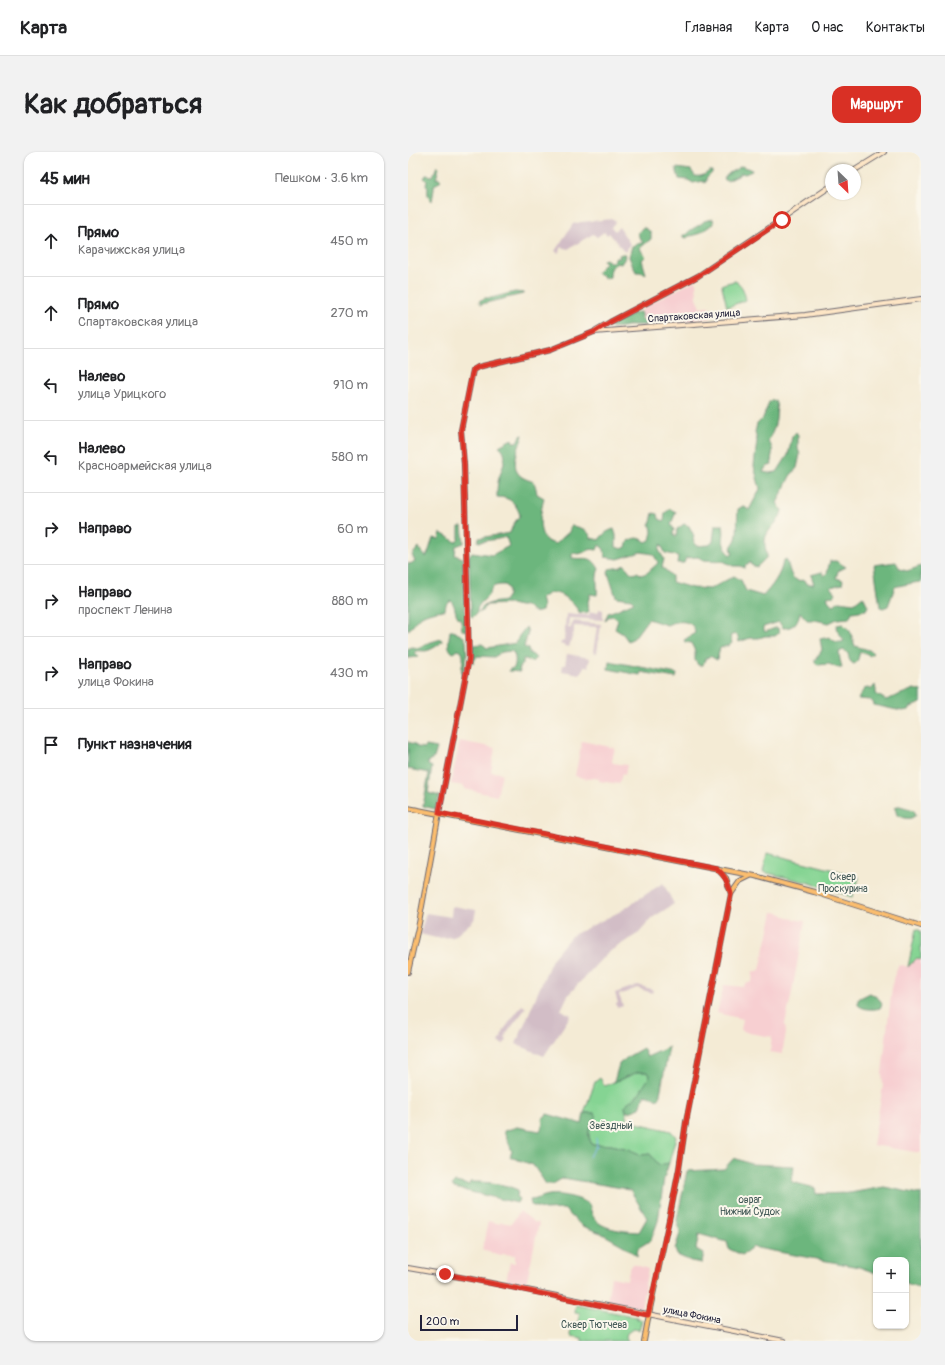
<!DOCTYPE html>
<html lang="ru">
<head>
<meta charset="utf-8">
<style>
	:root { --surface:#fff; --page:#f2f2f2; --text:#202124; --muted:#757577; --line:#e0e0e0; --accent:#d93025 }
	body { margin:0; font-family:Pangolin,sans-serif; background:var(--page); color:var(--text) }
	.controls { position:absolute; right:12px; bottom:12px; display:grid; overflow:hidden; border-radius:8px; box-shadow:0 1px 3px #0004 }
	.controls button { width:36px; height:36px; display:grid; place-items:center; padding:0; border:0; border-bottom:1px solid var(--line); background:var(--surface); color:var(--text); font:20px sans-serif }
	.compass { position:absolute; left:417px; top:12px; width:36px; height:36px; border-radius:50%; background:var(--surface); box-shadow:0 1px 3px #0004; rotate:155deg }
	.scale { position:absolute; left:12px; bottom:10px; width:98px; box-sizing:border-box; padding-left:4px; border:2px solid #22223b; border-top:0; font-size:11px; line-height:14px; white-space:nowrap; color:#22223b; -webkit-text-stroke:3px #fbf7ec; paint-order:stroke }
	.stop { position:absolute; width:12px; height:12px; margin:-9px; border:3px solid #d93025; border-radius:50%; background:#fff }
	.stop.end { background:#d93025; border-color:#fff; box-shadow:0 1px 4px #0008 }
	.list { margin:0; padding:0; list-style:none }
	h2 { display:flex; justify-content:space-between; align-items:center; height:52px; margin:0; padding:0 16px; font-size:17px }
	h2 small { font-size:13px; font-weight:400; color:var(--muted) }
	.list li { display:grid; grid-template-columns:26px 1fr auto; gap:12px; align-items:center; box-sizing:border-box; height:72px; padding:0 16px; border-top:1px solid var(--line) }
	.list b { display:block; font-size:15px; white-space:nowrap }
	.list p { margin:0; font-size:13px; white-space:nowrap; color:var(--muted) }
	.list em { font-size:13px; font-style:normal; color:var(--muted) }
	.icon { flex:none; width:22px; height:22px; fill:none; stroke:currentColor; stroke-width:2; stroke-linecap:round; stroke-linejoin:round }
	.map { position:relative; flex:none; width:513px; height:1189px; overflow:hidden; border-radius:12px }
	header { display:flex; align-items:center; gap:24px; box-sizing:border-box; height:56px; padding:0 20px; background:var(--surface); border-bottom:1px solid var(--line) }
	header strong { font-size:19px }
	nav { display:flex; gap:22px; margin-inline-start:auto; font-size:14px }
	.intro { display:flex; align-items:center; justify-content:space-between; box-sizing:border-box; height:96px; padding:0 24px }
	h1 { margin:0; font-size:28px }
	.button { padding:10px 18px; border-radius:12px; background:var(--accent); color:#fff; font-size:14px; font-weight:700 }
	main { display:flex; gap:24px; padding:0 24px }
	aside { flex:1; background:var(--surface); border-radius:12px; box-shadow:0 1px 3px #0004 }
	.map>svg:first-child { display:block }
	.built { fill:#f7cfd1 }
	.industrial { fill:#d2bdc6 }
	.green { fill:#85d493; stroke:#547b67 }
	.forest { fill:#6cb67d; stroke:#476c5c }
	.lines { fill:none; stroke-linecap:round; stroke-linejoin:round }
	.stream { stroke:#7db8ef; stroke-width:1 }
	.secondary-casing { stroke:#6c6871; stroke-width:6 }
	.primary-casing { stroke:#6c6871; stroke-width:6 }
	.secondary { stroke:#fde5c5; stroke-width:4 }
	.primary { stroke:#fbbd6e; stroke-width:4 }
	.route { stroke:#d93025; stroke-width:5 }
	.labels { text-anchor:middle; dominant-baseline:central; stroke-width:4; stroke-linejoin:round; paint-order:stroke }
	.street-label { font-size:10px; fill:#22223b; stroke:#fbf7ec }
	.park-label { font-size:10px; fill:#405755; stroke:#fbf7ec }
</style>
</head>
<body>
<header>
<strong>Карта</strong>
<nav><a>Главная</a><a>Карта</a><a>О нас</a><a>Контакты</a></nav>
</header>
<div class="intro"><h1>Как добраться</h1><a class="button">Маршрут</a></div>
<main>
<aside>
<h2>45 мин<small>Пешком · 3.6 km</small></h2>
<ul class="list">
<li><svg class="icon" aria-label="ahead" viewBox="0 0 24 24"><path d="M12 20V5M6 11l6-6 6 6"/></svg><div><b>Прямо</b><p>Карачижская улица</p></div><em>450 m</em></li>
<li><svg class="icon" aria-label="ahead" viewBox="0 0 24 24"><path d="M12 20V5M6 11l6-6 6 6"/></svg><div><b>Прямо</b><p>Спартаковская улица</p></div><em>270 m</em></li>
<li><svg class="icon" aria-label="left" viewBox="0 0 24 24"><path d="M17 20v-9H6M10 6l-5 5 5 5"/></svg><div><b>Налево</b><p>улица Урицкого</p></div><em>910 m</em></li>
<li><svg class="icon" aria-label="left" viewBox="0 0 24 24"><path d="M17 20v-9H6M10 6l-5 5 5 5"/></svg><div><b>Налево</b><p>Красноармейская улица</p></div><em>580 m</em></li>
<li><svg class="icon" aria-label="right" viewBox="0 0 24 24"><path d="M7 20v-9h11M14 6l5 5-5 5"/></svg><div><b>Направо</b></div><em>60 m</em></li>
<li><svg class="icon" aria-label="right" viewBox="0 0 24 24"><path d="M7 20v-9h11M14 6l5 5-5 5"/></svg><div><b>Направо</b><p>проспект Ленина</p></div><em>880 m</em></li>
<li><svg class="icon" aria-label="right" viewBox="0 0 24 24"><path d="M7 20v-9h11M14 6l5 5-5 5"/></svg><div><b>Направо</b><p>улица Фокина</p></div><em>430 m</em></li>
<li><svg class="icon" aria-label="arrive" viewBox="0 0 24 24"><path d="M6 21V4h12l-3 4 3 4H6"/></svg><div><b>Пункт назначения</b></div></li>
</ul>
</aside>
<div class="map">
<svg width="513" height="1189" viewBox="0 0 513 1189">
	<rect width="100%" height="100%" fill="#fbf7ec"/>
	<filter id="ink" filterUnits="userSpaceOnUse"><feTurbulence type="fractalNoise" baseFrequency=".025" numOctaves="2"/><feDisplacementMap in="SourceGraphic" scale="8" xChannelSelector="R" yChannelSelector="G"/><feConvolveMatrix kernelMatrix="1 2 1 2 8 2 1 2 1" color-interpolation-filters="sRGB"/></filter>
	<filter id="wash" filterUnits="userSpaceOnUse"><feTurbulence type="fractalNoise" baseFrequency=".012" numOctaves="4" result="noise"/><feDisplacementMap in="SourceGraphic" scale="16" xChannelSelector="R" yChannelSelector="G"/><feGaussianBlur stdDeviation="0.9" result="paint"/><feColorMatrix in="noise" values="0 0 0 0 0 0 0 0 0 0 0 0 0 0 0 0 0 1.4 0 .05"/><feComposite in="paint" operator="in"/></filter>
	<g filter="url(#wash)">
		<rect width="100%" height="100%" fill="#f4ebd5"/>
		<g class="built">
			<path d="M288,128L289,145L292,155L301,154L303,166L241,172L237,170L233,166V160L236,155Z"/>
			<path d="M52,589L87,596L83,620L94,621L89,644L56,637V634L43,632Z"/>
			<path d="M174,589L207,596L204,609L205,611L219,613L217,623L214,622L211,632L191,629V627L186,626L180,627L167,624Z"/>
			<path d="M365,760L372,761L381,766L397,769L383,845L377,872L378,881L374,902L362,900L364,885L341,881L333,878L335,867L309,861L316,833L335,835L337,832L344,830L345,820L352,818Z"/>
			<path d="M509,806L513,807V1001L465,993L475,933L474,921L485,827L490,814L494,813L500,815Z"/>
			<path d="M112,1059L126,1070L131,1071L118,1133L98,1129L102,1110L107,1111V1103L94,1102L93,1104L74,1098L80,1069L92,1072L93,1070L103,1072Z"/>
			<path d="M225,1112L240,1117L233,1156L199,1149L203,1125L219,1128L221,1118Z"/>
		</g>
		<g class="industrial">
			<path d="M205,67L208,69L203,75L207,79L211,75L222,92L217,100L201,81L199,83L196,80L189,85L185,82L160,97L154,95L150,101L147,99L165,72L173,70Z"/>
			<path d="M191,457L195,458V468L161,466L160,476H163L164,469L193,472L189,501L185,500L189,475L166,474V481L165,482L161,495L152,492L153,490L156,489L158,462L181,463L182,460H190Z"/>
			<path d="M159,502L182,506L180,515H176L172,522L154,519L155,513H157Z"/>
			<path d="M255,731L266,752L244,766L231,781L199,801L160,843L153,858L163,863L136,904L108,892L144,807L163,784L213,759Z"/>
			<path d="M44,754L68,758L66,768L46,785L28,786L12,782L18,761L43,765Z"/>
			<path d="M230,833L245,838L244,841L229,836L211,843L215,854L209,856L208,852L210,851L207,841Z"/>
			<path d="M114,853L118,856L98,882L99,883L97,886L99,888L95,893L91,890L94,885L93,883L96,880L95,879Z"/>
		</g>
		<g class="green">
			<path d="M327,129C335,133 336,140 338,148L319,155L314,134L315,132Z"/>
			<path d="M359,701L450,724L451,726L444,745L402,731L355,720Z"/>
			<path d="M508,777L513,779V807L509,806L500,815Z"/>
			<path d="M230,920H240L242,924C238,931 233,942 227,946C222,949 220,950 217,955L220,969L263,979L268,985L261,1011L251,1013L242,1002L233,1003L221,997L203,993L184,992C178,983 182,971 186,961H176L187,930L192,926L197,934Z"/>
			<path d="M168,1153L229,1165V1167L234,1168L231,1178L225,1177L219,1181L218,1185L220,1189H174V1186L162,1184L163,1176L168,1177L172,1161L167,1160Z"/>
		</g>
		<g class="forest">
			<path d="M29,14L31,15L28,27L31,26L33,28L30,31L26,33V37L24,49C20,45 19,42 20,36L18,33L19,29L16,26L18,23L25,24Z"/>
			<path d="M333,14L343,17L344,19L337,22L333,21L332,23L319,29L316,27C322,18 326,20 333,14Z"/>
			<path d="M268,16L283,18L287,24C293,25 297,23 301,19H304V21L298,27V30L296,31V29L285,31L280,28L271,27Z"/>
			<path d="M305,67L306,72C295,77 294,83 281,84L279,86L275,85V83H278C282,76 291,75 296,69Z"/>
			<path d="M235,75L243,80V87L232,96L234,100L238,104L234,108L238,122L232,120H228L221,105L224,94L233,91L235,90L231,85L230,81Z"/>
			<path d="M214,102H217L218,104L213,112L209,111L202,116V125L196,126L195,123H191L189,120L197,111L195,108L198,107L202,110H205L207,106H212L211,103Z"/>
			<path d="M107,140L116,141L115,142L73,152L71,149L77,146H83Z"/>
			<path d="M232,160H233V166L239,171L238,173H224L214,175L203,176L204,171L226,161Z"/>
			<path d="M365,248L368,250C370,263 367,278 360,289C369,301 361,302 364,313L358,315L355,320L361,321L369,320L380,303L384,285L388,280L390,283V297L392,302L389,316L382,324L369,351L374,358C373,371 357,377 357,389C356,394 359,400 359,405L349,415L343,413L342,410L340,413H337V416L332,414H325L315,409L295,408L290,405L278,406L276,411H269L270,404L257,401L253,392L251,398L256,407L254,415L264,424V430L284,436L302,437L326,424L333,428L338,439L355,444C364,434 373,423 375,409L378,407C383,418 381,431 397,428L399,432H406L403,423L414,420L416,424L419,421L422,409H428L438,415L430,419L428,426L435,428L434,432L423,435L428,441L426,444L419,445L421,450L426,453L431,449L446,451L455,444L460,454L458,458L444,460L441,466L429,467L421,471L407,468H399L392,460C390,470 386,476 375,476L371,470L355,475L357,480L367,476H370L371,481L367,484H357L351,486H342L331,490L330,484L327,482L322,484L324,491L322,493L312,496L309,508L302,504L297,507L295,513H290L287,508V499L283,491L277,490L276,488L287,481C286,467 269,468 259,473L240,467L226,486L220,489L215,482L207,477L210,468L205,464L200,465L197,469L200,461C209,458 217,454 226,450L223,447L208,445L200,421L201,417L213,415L216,412L222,420L226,422L230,420L233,423L239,421L249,412L250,410L245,402L233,400L210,407L197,405L196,397L191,393L189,398C180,396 179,400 171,402C169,402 166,401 164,401V406C178,408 183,402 191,417C187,424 190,435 189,443L182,442L179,454L181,459L178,461L171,460C166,451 153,439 142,441C139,442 136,445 133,446L135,454L134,459C126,462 124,460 118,454H111L103,452L78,453L75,459L71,460C76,450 86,451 96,449L100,443V437L97,433C92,433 87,433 84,436C83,438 82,441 81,442C77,449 68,452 69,461L65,465L63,464L61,404L64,400L84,403L101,394L98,385L90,387L70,390L71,386L102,381L105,373L112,363C108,351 102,345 89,345C89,339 89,332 91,326C94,316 102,301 91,294L104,287L105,290H109L112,284L115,283C112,294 100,316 114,325C126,332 126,325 129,342L136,346C133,359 128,379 139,389L147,392L161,380L163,374C172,375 180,377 183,386L191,388C195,382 199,379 206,377L208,383V395L214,397L218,395L220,389C227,385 232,385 238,390L242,388L244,380L243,374L241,373L243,370L245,361L250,362L251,367L256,369L257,361L262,357L268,360L263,372L266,378L265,382L268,385L269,377L276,372L281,374L286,384L285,388L289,394L301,393L305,390L307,373H315C316,379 316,382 315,387C315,394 319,398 322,403L325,402C321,393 325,394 328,387C330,382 329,364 330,357L335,354L341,358L352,337L346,314L349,289L347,280L349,272L355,266L361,250Z"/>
			<path d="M54,374L56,391L48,394L47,403L55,406L58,479L54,478L53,468C45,463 49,453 42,448L38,452L37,458C29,459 18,460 11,466C6,469 7,474 0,478V411L2,412L7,409L4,403L11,395L12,398L18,405L20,401L25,386L31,387L33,381L48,390L51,387V375Z"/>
			<path d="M488,410L492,417L499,419L513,414V430C510,430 489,434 487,435L480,454L475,456L472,455L466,413Z"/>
			<path d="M435,472L442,479L447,494L461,498L465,501L462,504L458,501L452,500L449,510L446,512C441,510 441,506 440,501L435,498L431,500L432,508L434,515H428L421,512L410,513L407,511V508L414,498L412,487L422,485C425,489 430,492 436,489L428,476L429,473Z"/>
			<path d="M118,475L120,480L116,495L120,497L121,501L125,503L128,506L124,510L118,507H115V512L111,515L112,520L101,519L102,517L106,516C108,510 108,504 104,499L94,500L86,505L69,504L65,511L63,501L66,493L74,492L79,496L108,491L111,484Z"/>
			<path d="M42,479H45L56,485L58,489L59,505L55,520V526C50,517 59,507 53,499L49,498L45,501C38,496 41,487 42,479Z"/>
			<path d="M33,487L34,489C33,492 24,497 21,498C17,500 12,498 8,499L6,501L11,505L0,506V497L3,495L12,496L20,491Z"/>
			<path d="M201,509L269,522L268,526L233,520L232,523L200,517Z"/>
			<path d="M467,533L468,538V542L478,548L506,537L513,539V551L503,555L501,558L494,559L466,553L465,550L462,548L450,547L456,537L460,536L463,538Z"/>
			<path d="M0,590L7,592L9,595L17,596L18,594L29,596L26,606L20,609V613L24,615L20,641L32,644L27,657L15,654L21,621L0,617Z"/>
			<path d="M489,654H492L506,658L508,663C501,669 497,666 489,663L487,656Z"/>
			<path d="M462,841C467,844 472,846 474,852L472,856C465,858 456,858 450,853V847Z"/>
			<path d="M261,895L251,947L236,943L232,956L221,960L218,959L217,955L220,950L227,946L232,940L242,924L240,920H230L206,930L211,912L221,904L235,896L239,905Z"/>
			<path d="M176,961H186L189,964C182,973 177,982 184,992L203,993L221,997L233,1003L242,1002L251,1013L261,1011L256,1026L250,1069L243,1088L230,1096L229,1104L216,1094L193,1081L174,1074L156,1057L137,1058L123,1053L122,1048C129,1048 134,1044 141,1043C152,1041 172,1046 181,1052C182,1055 183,1059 184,1062C190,1078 216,1079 231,1080L239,1066L223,1039L214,1036L155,1026L145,1032H138L125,1013L102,1005L104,999L96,979L109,975L132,979L135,972L134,967L139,962L174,972Z"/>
			<path d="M326,1006L343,1012L386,1014L384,1030L407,1036L408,1042L442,1041L476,1035L511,1042L513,1041V1136L498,1131V1108H468V1121L451,1115L344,1095L334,1103L321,1097L319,1090L291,1082L288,1097L295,1101V1106L294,1111L283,1109L269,1103L267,1097L272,1081L269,1068L279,1019L316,1017Z"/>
			<path d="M47,1030L61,1033L62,1030C80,1030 94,1031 110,1038L109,1045L111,1047L109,1051L46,1036L44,1033Z"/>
		</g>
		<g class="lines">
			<path class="stream" d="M181,1005L189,994L188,986"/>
		</g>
	</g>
	<g filter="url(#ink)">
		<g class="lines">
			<g class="secondary-casing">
				<g id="secondary">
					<path d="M447,18L476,0"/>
					<path d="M188,178L202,170L290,124L423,34"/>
					<path d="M31,661L61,507L56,312L53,278L65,218L70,215L142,198L186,180L397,163L513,147"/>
					<path d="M0,1116L63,1127L376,1189"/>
				</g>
			</g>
			<g class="primary-casing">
				<g id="primary">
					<path d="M0,656L347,724L406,740L513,774"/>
					<path d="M309,717L318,726L323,742"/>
					<path d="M0,820L11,771L31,661"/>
					<path d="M236,1189L242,1157L262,1063L271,1017L278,970L323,742L332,729L342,724"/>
				</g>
			</g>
			<use href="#secondary" class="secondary"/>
			<use href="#primary" class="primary"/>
		</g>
	</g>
	<g class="lines" filter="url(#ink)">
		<path class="route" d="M37,1122L240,1163L262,1063L271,1017L278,970L323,742C320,731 317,723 308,716L31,661L61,507L56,312L53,278L64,222L65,218L70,215L142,198L186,180L202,170L290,124L374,68"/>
	</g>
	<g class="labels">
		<g class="street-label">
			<text transform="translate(286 164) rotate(-4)">Спартаковская улица</text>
			<text transform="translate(284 1163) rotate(11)">улица Фокина</text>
		</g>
		<g class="park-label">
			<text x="435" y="725">Сквер<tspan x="435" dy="12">Проскурина</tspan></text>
			<text x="203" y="974">Звёздный</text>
			<text x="342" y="1048">овраг<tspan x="342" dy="12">Нижний Судок</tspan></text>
			<text x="186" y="1173">Сквер Тютчева</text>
		</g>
	</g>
</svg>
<div class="controls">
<button>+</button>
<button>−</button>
</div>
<svg class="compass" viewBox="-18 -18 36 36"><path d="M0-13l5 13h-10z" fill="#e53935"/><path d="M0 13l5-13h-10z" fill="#757577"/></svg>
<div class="scale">200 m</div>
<div class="stop" style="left:374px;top:68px"></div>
<div class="stop end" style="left:37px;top:1122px"></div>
</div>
</main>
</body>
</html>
